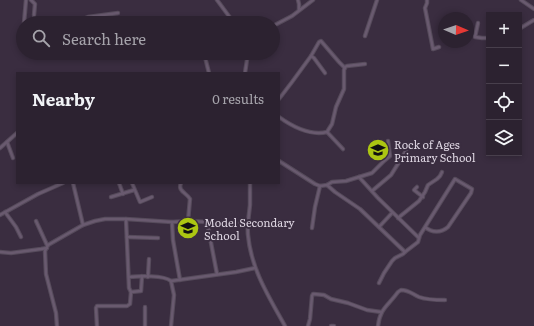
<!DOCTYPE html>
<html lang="en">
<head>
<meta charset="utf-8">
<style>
	:root { --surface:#2c2230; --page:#382f3c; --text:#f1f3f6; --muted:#a6a4ab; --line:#483f4c }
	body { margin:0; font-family:Literata,serif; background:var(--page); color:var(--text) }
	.controls { position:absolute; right:12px; top:12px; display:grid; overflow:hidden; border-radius:0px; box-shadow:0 2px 6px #0003 }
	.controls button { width:36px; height:36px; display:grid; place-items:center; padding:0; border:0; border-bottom:1px solid var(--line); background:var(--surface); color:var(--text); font:20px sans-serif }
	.compass { position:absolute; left:438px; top:12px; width:36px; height:36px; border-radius:50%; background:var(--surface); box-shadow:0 2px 6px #0003; rotate:92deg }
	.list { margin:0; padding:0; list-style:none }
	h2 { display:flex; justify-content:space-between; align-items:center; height:52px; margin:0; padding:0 16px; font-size:17px }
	h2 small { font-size:13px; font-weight:400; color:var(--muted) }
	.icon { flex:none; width:22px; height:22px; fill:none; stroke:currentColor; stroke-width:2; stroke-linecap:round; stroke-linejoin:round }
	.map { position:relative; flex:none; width:534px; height:326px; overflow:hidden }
	.search { position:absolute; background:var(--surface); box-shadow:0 2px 6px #0003; left:16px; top:16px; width:264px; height:44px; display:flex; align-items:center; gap:10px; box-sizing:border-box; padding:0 14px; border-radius:22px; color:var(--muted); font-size:15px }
	.panel { position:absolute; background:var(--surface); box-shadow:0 2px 6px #0003; left:16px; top:72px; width:264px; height:112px; border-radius:0px }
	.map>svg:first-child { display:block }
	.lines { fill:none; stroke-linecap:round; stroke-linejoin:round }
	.minor-casing { stroke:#564b5b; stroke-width:4.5 }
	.minor { stroke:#695a6f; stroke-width:2.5 }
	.labels { text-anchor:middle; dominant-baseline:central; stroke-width:4; stroke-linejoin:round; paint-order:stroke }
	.poi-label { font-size:11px; fill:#dfd7e3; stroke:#3a2d40; text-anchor:start }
</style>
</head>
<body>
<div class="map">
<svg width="534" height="326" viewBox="0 0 534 326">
	<rect width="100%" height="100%" fill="#3a2d40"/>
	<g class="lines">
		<g class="minor-casing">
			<g id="minor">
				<path d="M31,0L35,4L34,15"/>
				<path d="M217,0L234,23"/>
				<path d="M298,0L299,4V10"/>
				<path d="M427,0V3L425,8L433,49L439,47"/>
				<path d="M521,0L534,9"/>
				<path d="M24,23L26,0"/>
				<path d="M72,23L88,17L118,13"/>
				<path d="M478,23L475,37L482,38H489"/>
				<path d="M273,26L292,16L313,0"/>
				<path d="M519,29L534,20"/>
				<path d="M365,36L377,0"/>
				<path d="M204,53L209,73"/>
				<path d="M311,56L319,42L321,41L339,62L345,68"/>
				<path d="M245,73L248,53"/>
				<path d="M279,99L292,82L311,56L314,58L325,73"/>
				<path d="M279,117C293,127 310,136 327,132L332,124L336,107L344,89V70L345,67L347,66L365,64"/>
				<path d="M327,132L343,149"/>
				<path d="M7,142L13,158"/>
				<path d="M0,148L17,133"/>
				<path d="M279,161L315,184L320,186L327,185L335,192L360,209L405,252"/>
				<path d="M359,177L378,198L419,238"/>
				<path d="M119,183L123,194"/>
				<path d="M132,183L140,202L152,197"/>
				<path d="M181,183C177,191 187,193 190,199L188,221"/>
				<path d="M250,183C250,190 250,197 250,205C249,215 247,225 248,235C251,269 269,297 285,326"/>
				<path d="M327,185L332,182L346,181L372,173L384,161L390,156L388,141"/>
				<path d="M417,187L414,190L423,197"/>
				<path d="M372,191L391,175L406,151"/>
				<path d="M111,197L134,190"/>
				<path d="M5,212L16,227L21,237"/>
				<path d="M0,215L38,194L63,183"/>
				<path d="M398,218L419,201L425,192L428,185L437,179L440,176L442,172"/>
				<path d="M36,221L47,245H48"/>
				<path d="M172,222L173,240L180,280"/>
				<path d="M207,222L217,274"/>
				<path d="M83,225L95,221L105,219H126L172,222L188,221L248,224"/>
				<path d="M379,227L392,213"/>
				<path d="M312,228L315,207L320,186"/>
				<path d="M127,237L158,238"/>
				<path d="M0,252L11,253L41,249L47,248"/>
				<path d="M129,277C139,276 164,275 171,281"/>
				<path d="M148,277L149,259"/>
				<path d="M379,283L384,273L392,261L395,258L403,254L405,252L418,242L420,235L455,179L472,189L471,193L448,227C441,233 432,233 425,227"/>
				<path d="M131,292L141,291L142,276"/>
				<path d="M57,326L56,313L46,274L45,251L48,245L83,225L73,183"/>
				<path d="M97,326L96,308L97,306H127L130,304L131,292L129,288L126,219"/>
				<path d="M145,326V307"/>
				<path d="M171,326L174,295L171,281L236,272L255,268"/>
				<path d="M308,326L310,319L312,296L313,294H314L324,295L331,299L348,303L367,310L381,312"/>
				<path d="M331,326H334"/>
				<path d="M378,326C380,308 388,306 398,292L401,290C409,290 412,294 419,297C427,300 436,300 445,300"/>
			</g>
		</g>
		<use href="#minor" class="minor"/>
	</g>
	<defs>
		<g id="school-disc" transform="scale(1.15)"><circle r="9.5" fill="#acc612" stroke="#3a2d40"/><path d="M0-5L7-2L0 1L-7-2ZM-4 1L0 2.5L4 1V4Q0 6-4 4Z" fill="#111"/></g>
	</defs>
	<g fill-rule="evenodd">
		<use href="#school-disc" x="378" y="150"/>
		<use href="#school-disc" x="188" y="228"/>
	</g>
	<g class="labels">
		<g class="poi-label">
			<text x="394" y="144">Rock of Ages<tspan x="394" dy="13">Primary School</tspan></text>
			<text x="204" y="222">Model Secondary<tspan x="204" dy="13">School</tspan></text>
		</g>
	</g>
</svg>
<div class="controls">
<button>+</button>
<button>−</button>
<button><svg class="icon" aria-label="locate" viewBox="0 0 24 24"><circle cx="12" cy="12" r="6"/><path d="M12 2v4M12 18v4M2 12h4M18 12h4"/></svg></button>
<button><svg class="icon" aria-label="layers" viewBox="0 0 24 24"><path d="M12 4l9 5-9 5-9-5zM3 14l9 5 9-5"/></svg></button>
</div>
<svg class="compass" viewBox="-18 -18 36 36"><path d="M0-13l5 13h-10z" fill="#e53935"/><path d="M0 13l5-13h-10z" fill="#a6a4ab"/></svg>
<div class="search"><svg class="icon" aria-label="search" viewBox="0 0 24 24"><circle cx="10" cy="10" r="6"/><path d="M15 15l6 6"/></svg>Search here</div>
<section class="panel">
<h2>Nearby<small>0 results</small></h2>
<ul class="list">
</ul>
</section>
</div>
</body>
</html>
